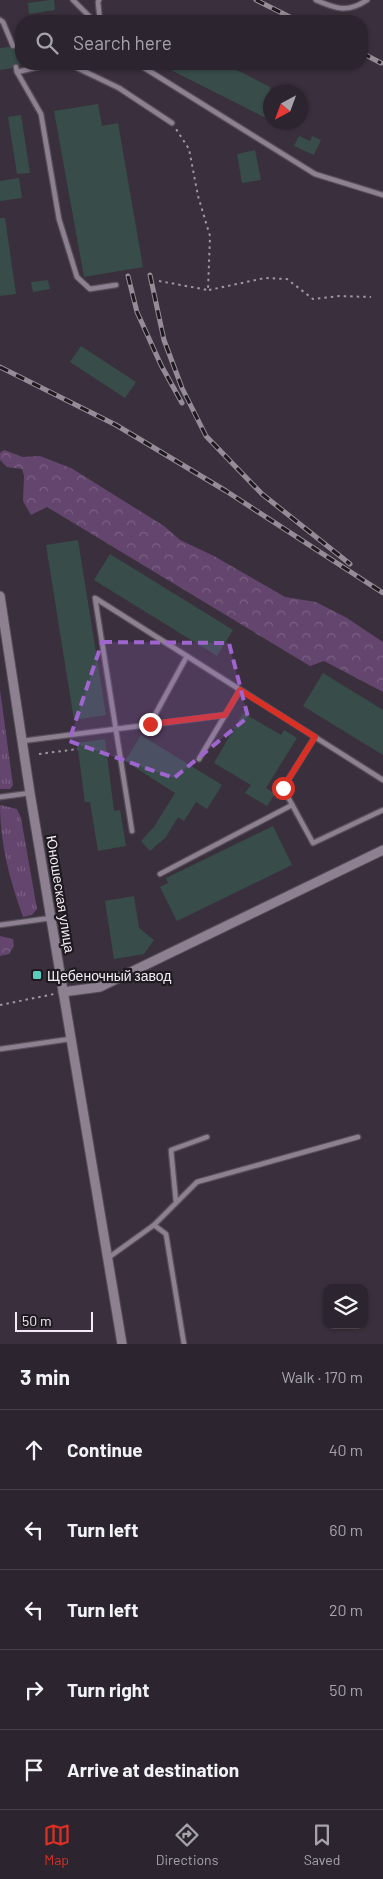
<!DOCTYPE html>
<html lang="en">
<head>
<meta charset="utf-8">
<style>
	:root { --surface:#2c242e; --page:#342c36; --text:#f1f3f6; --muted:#a6a4aa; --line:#48414a; --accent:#d93025 }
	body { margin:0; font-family:Barlow,sans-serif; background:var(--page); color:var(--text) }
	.controls { position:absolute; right:15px; bottom:15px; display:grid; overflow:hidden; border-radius:10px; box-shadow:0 1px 4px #0004 }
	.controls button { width:45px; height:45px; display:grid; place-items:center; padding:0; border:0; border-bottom:1px solid var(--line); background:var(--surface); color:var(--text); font:25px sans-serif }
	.compass { position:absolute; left:263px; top:85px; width:45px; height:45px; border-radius:50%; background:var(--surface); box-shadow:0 1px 4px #0004; rotate:221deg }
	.scale { position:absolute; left:15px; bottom:12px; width:78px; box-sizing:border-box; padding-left:5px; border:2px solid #f2ebf4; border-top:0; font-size:14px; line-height:18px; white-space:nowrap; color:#f2ebf4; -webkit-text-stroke:4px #1e1a20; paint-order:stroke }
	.stop { position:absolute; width:15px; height:15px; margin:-11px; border:4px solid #d93025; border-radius:50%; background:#fff }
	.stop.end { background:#d93025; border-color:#fff; box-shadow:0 1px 5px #0008 }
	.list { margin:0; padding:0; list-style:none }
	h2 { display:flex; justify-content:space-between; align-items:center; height:65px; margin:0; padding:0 20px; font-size:21px }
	h2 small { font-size:16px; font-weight:400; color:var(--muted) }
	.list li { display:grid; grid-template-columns:32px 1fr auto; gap:15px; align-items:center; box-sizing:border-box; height:80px; padding:0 20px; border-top:1px solid var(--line) }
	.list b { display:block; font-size:19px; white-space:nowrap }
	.list em { font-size:16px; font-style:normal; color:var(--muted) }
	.icon { flex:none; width:28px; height:28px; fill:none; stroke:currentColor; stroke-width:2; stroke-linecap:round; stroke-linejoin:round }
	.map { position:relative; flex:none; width:383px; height:1344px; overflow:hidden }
	.search { position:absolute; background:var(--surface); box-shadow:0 1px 4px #0004; left:15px; right:15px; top:15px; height:55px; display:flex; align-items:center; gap:12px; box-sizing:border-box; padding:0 18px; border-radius:20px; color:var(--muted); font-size:19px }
	.sheet { height:465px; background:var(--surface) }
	nav { display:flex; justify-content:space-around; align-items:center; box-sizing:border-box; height:70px; border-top:1px solid var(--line); background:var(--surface); font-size:14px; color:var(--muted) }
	nav a { display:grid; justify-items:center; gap:2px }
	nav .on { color:var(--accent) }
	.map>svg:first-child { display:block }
	.grass { fill:url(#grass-tufts) }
	.forest { fill:url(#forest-crowns) }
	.building { fill:#384c49 }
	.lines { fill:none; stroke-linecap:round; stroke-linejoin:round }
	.service-casing { stroke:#574f5a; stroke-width:7 }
	.minor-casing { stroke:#574f5a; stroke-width:11 }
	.path { stroke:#9f96a1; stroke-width:2; stroke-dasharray:2.5 4; stroke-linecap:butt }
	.service { stroke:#8d8191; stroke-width:4.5 }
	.minor { stroke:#8d8191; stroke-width:9 }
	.rail-casing { stroke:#958c97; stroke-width:5 }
	.rail { stroke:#1e1a20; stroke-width:3; stroke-dasharray:9; stroke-linecap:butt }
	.route { stroke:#d93025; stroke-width:6 }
	.marked { fill:#9f65cf; fill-opacity:0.2; stroke:#9f65cf; stroke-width:4; stroke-dasharray:10 6; stroke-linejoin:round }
	.poi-dot { fill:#59cebe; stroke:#1e1a20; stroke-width:2 }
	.labels { text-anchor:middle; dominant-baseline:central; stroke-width:4.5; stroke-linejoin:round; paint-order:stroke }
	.street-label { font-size:14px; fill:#f2ebf4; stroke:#1e1a20 }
	.poi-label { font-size:14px; fill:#f2ebf4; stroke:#1e1a20; text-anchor:start }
</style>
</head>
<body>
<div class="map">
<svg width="383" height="1344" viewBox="0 0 383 1344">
	<defs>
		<pattern id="grass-tufts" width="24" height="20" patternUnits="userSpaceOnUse" patternTransform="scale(1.25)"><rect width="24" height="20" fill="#64456e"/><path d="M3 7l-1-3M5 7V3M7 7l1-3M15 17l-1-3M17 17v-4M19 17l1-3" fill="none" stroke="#7b6083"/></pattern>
		<pattern id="forest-crowns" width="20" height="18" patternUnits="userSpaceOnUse" patternTransform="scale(1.25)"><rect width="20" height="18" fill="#64456e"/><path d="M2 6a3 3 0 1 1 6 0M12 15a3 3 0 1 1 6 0" fill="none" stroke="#7b6083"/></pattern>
	</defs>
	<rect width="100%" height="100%" fill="#3a303d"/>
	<g class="grass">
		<path d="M0,690L13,785L10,789H0Z"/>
		<path d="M0,805L17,809L21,818L37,909L32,915L23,917C10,881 0,844 0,805Z"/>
	</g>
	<g class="forest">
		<path d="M4,450L23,457L40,456L71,468L164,526L180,540L214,556L285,597L316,602L347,618L383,642V692L324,661L310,666L47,507L31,515L23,501L24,476L22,469L7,467L0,460V453Z"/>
		<path d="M0,936L13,939L14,946L9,954L0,956Z"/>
	</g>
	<g class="building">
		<path d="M50,0H54L55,10L29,14L28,3Z"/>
		<path d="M21,44V66L16,63L12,68L0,70V48L9,47L11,49L14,50L17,45Z"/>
		<path d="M159,64H225L270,87V120Z"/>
		<path d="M98,104L102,126L118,123L143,267L84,277L54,111Z"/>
		<path d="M21,115L30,173L17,174L8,117Z"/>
		<path d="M299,136L310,141L312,136L321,140L314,155L294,146Z"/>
		<path d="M255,150L261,180L242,183L237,154Z"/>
		<path d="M19,178L22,198L0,201V181Z"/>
		<path d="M0,218H5L16,294L0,296Z"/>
		<path d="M48,280L50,289L33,292L31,282Z"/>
		<path d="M81,346L136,382L125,398L70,362Z"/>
		<path d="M78,540L106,715L74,720L46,545Z"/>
		<path d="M110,554L233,630L217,656L94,580Z"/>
		<path d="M323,673L383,710V755L303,706Z"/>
		<path d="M243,713L281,735L284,730L297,738L266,788L275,794L267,806L245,793L251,785L214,763Z"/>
		<path d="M141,735L222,785L207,809L196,802L184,821L178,817L166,837L150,851L141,841L154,827L175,793L125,761Z"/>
		<path d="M105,739L114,811L120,810L126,846L98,851L90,802H85L77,743Z"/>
		<path d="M273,826L292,865L177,921L160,887L168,883L166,878Z"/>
		<path d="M134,896L139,928L154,940L144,954L114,959L105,901Z"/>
	</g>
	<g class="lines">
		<g class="service-casing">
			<g id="service">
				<path d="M73,0L94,21"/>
				<path d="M99,0L98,2L100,21"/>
				<path d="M316,0C336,9 348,13 367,0"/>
				<path d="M0,20L3,22L13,46"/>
				<path d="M69,64L119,88L172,123"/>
				<path d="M138,64L315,174L383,195"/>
				<path d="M16,67L17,72L41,114L59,219L77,277L90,289L116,285"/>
				<path d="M17,72L51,64"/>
				<path d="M150,724L187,656"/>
				<path d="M315,737L283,788L313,843L383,810"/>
				<path d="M22,741L225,715"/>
				<path d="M199,759L240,690"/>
				<path d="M0,797L30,793"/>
				<path d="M132,831L95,598L383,780"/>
				<path d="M160,874L292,805"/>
				<path d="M0,925L51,918"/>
				<path d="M0,1049L70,1039"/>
				<path d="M176,1202L171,1150L207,1137"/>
				<path d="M154,1225L197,1182L358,1137"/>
				<path d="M108,1258L154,1225L166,1234L184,1344"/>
			</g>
		</g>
		<g class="minor-casing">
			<g id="minor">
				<path d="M0,596L30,793L122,1344"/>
				<path d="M63,992L100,987L383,850"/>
			</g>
		</g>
		<g class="path">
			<path d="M159,281L208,290L210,236L198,196L189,149L176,129"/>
			<path d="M209,290L265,278L287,279L313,299L339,296L371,297"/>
			<path d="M39,754L78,749"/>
			<path d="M0,1005L54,994"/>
		</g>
		<use href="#service" class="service"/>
		<use href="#minor" class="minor"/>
		<g class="rail-casing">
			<g id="rail">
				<path d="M256,0L298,21"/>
				<path d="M362,53L381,63"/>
				<path d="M150,275L164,340L182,388L206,436L262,494L350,564"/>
				<path d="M128,276L137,312L161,365L182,403"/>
				<path d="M0,367L116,425L226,491L383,593"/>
			</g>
		</g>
		<use href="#rail" class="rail"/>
	</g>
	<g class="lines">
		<path class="route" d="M150,724L225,715L240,690L315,737L283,788"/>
	</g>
	<path class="marked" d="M102,642L229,643L248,717L174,778L69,741Z"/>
	<rect class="poi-dot" x="32" y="970" width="10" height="10" rx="2.5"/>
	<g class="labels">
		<g class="street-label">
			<text transform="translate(61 894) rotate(81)">Юношеская улица</text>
		</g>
		<g class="poi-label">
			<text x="47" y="975">Щебеночный завод</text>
		</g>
	</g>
</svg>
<div class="controls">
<button><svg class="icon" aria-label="layers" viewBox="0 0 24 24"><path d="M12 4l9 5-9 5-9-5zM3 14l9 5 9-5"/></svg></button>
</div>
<svg class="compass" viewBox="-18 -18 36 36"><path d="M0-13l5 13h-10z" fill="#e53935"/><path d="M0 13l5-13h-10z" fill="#a6a4aa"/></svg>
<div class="scale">50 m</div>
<div class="stop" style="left:283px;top:788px"></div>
<div class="stop end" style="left:150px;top:724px"></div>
<div class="search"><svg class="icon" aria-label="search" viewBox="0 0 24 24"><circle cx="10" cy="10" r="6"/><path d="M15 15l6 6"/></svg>Search here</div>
</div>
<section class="sheet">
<h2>3 min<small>Walk · 170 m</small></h2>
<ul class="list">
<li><svg class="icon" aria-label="ahead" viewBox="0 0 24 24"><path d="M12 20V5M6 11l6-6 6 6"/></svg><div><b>Continue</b></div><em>40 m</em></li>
<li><svg class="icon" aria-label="left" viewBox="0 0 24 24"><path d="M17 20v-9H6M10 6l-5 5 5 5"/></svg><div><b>Turn left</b></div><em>60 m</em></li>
<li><svg class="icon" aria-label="left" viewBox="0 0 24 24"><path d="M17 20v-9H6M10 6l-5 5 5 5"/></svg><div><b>Turn left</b></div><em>20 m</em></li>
<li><svg class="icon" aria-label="right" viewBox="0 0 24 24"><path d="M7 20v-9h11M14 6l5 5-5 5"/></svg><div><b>Turn right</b></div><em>50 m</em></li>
<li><svg class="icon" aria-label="arrive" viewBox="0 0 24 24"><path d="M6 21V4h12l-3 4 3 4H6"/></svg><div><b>Arrive at destination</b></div></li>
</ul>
</section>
<nav>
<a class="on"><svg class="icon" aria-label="map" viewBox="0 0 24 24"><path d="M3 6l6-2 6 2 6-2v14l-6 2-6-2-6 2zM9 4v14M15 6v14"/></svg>Map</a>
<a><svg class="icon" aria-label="directions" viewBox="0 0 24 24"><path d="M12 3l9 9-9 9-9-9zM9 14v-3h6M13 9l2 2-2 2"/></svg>Directions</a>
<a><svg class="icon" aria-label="saved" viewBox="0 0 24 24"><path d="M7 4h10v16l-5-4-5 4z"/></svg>Saved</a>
</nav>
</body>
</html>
